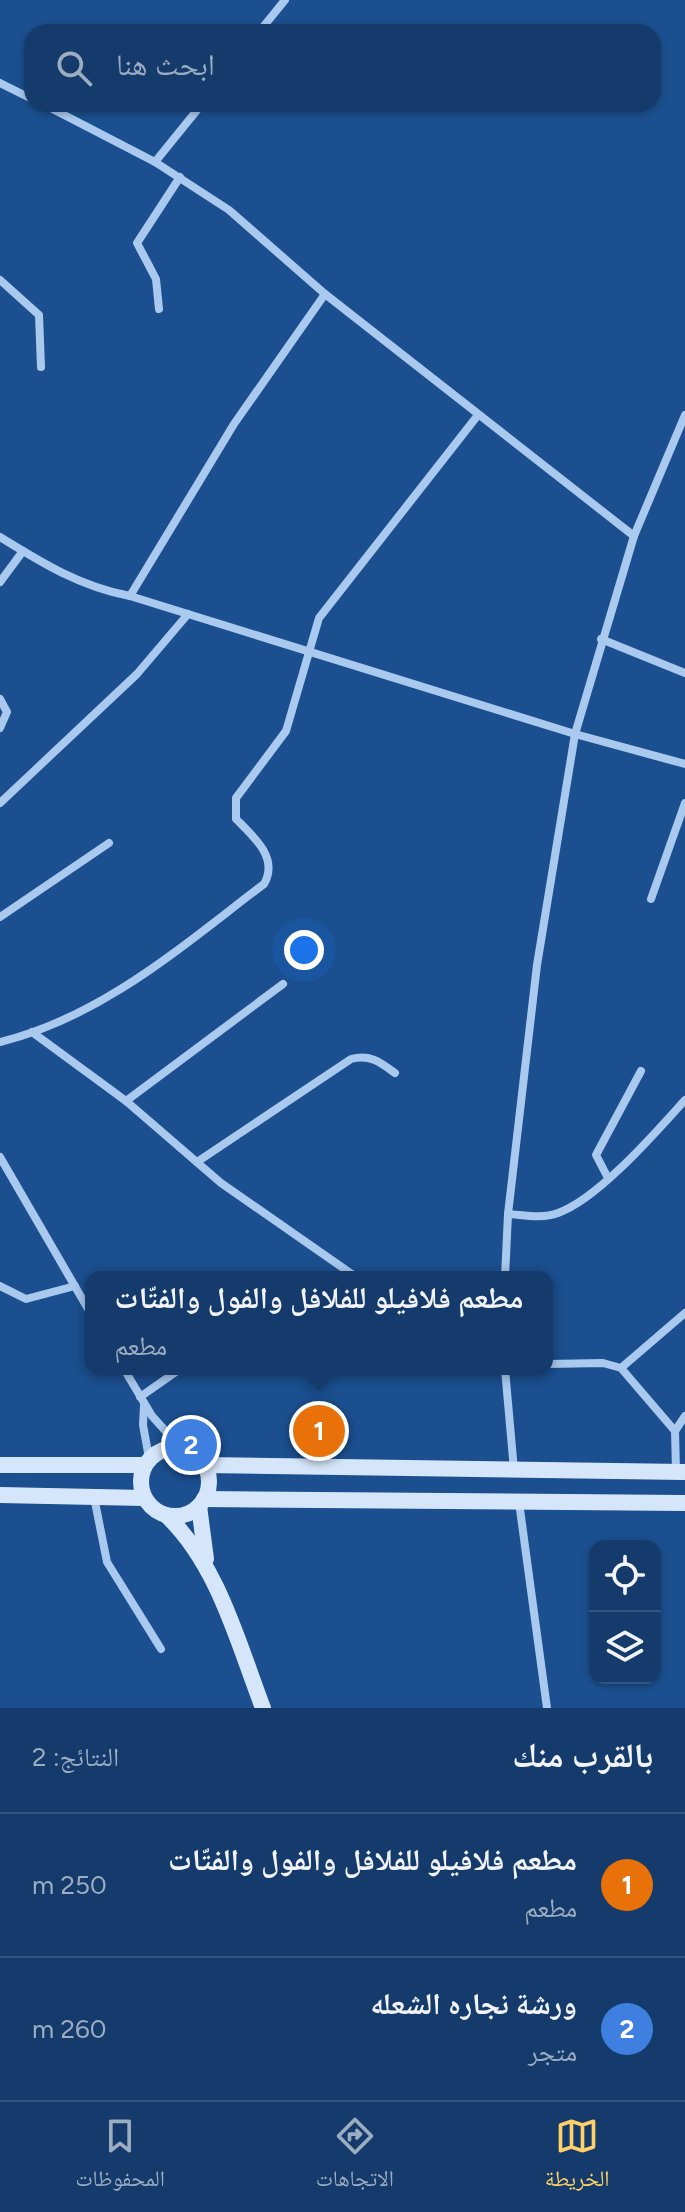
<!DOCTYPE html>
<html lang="ar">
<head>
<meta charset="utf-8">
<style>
	:root { --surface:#143b6b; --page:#1d4271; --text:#f1f3f6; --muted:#9dadc1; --line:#33557e; --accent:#ffd166 }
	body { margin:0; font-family:Figtree,"Noto Naskh Arabic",sans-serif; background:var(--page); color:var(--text); direction:rtl }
	.controls { position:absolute; right:24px; bottom:24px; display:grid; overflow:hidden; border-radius:16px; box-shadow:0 2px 6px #0004 }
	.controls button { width:72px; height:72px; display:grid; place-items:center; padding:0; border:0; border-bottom:2px solid var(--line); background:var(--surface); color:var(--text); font:40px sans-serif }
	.you { position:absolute; left:304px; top:950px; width:28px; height:28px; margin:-20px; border:6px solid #fff; border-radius:50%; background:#1a73e8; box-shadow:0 0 0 12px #1a73e833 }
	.badge { display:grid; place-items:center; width:52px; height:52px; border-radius:50%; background:var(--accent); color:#fff; font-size:26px; font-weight:700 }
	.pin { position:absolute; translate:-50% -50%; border:4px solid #fff; box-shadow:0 2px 8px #0006 }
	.popup { position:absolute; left:85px; top:1271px; width:468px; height:104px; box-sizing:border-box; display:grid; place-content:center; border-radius:16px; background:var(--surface); filter:drop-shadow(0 2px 6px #0005); font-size:26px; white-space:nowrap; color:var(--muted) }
	.popup b { font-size:30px; color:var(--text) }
	.popup::after { content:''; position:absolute; left:50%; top:100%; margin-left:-16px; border:16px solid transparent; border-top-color:var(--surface) }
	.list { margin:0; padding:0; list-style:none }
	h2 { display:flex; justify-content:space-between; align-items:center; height:104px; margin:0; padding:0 32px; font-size:34px }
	h2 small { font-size:26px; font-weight:400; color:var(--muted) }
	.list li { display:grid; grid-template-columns:52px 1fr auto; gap:24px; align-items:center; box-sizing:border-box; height:144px; padding:0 32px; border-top:2px solid var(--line) }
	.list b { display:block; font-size:30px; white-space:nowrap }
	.list p { margin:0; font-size:26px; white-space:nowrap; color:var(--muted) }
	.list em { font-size:26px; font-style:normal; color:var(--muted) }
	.icon { flex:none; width:44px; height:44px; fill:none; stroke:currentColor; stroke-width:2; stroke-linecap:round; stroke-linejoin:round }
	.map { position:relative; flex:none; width:685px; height:1708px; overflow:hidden; direction:ltr }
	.search { position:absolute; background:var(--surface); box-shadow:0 2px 6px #0004; left:24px; right:24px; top:24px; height:88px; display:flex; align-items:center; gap:20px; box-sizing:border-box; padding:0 28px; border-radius:24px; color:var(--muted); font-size:30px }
	.sheet { height:392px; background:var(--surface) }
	nav { display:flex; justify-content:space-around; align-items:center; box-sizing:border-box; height:112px; border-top:2px solid var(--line); background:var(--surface); font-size:22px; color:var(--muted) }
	nav a { display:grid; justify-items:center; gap:4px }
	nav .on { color:var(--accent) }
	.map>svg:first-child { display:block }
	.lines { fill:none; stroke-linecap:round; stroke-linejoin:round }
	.street { stroke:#a9c9ee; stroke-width:8 }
	.secondary { stroke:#d6e6fa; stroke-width:16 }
</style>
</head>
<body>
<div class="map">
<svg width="685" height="1708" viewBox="0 0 685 1708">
	<rect width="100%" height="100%" fill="#1b4f8f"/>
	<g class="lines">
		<g class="street">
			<path d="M259,32L285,0"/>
			<path d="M0,83L32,99"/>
			<path d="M43,104L155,162L229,210L325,294L634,536"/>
			<path d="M155,162L202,104"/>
			<path d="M0,280L39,315L41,367"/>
			<path d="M159,309L156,279L137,243L180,177"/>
			<path d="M0,537C42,563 81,587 130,596L575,734L685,764"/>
			<path d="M0,582L23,551"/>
			<path d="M130,596L234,424L325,294"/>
			<path d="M601,639L685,673"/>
			<path d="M0,699L7,712L0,728"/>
			<path d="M0,803L137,674L188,614"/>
			<path d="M651,899L685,803"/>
			<path d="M0,917L109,843"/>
			<path d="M32,1032L126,1101L221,1183L356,1277"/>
			<path d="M0,1042C102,1017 182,946 264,884C279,858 254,837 236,819V798L286,731L319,618L478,415"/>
			<path d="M126,1101L283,984"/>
			<path d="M0,1157L91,1314"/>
			<path d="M197,1162L351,1059C370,1054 380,1062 395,1073"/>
			<path d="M608,1178L596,1155L641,1071"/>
			<path d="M508,1214C524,1215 542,1219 558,1213C598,1199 656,1132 685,1100"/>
			<path d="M505,1277L508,1214L537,965L575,734L634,536L685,415"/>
			<path d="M0,1286L26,1299L75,1286"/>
			<path d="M547,1364L603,1363L621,1368L675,1431"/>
			<path d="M621,1368L685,1313"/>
			<path d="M124,1369L152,1416L180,1447"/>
			<path d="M505,1369L514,1470"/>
			<path d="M140,1397L180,1369"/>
			<path d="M144,1405L143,1425L149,1458"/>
			<path d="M676,1471L675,1431L685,1416"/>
			<path d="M94,1497L107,1562L161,1649"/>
			<path d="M519,1502L547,1708"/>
		</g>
		<g class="secondary">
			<circle cx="175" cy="1482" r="34"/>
			<path d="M0,1465H145"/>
			<path d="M205,1465L685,1472"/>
			<path d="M0,1495L144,1498"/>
			<path d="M204,1499L685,1503"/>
			<path d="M199,1506L206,1559"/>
			<path d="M166,1515C218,1564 238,1643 263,1708"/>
		</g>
	</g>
</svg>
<div class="controls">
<button><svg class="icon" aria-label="locate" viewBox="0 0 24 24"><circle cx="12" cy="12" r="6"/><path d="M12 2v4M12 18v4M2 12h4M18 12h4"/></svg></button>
<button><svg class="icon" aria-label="layers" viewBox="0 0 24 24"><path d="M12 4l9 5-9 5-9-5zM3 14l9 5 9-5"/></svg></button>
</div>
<div class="you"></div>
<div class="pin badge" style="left:319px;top:1431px;background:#e8710a">1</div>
<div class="popup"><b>مطعم فلافيلو للفلافل والفول والفتّات</b>مطعم</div>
<div class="pin badge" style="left:191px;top:1445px;background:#3f7fe0">2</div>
<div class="search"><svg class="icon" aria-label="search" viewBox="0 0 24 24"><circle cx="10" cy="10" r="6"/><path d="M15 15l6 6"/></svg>ابحث هنا</div>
</div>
<section class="sheet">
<h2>بالقرب منك<small>النتائج: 2</small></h2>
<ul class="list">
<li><span class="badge" style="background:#e8710a">1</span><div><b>مطعم فلافيلو للفلافل والفول والفتّات</b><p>مطعم</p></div><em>250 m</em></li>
<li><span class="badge" style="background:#3f7fe0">2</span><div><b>ورشة نجاره الشعله</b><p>متجر</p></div><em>260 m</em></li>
</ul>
</section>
<nav>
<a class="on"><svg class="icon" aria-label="map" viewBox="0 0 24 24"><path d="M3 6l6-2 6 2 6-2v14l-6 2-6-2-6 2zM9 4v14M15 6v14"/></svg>الخريطة</a>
<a><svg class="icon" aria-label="directions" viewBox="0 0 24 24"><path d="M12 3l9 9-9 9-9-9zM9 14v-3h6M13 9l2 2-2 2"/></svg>الاتجاهات</a>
<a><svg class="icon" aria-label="saved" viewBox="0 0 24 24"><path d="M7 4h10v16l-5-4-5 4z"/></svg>المحفوظات</a>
</nav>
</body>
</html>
